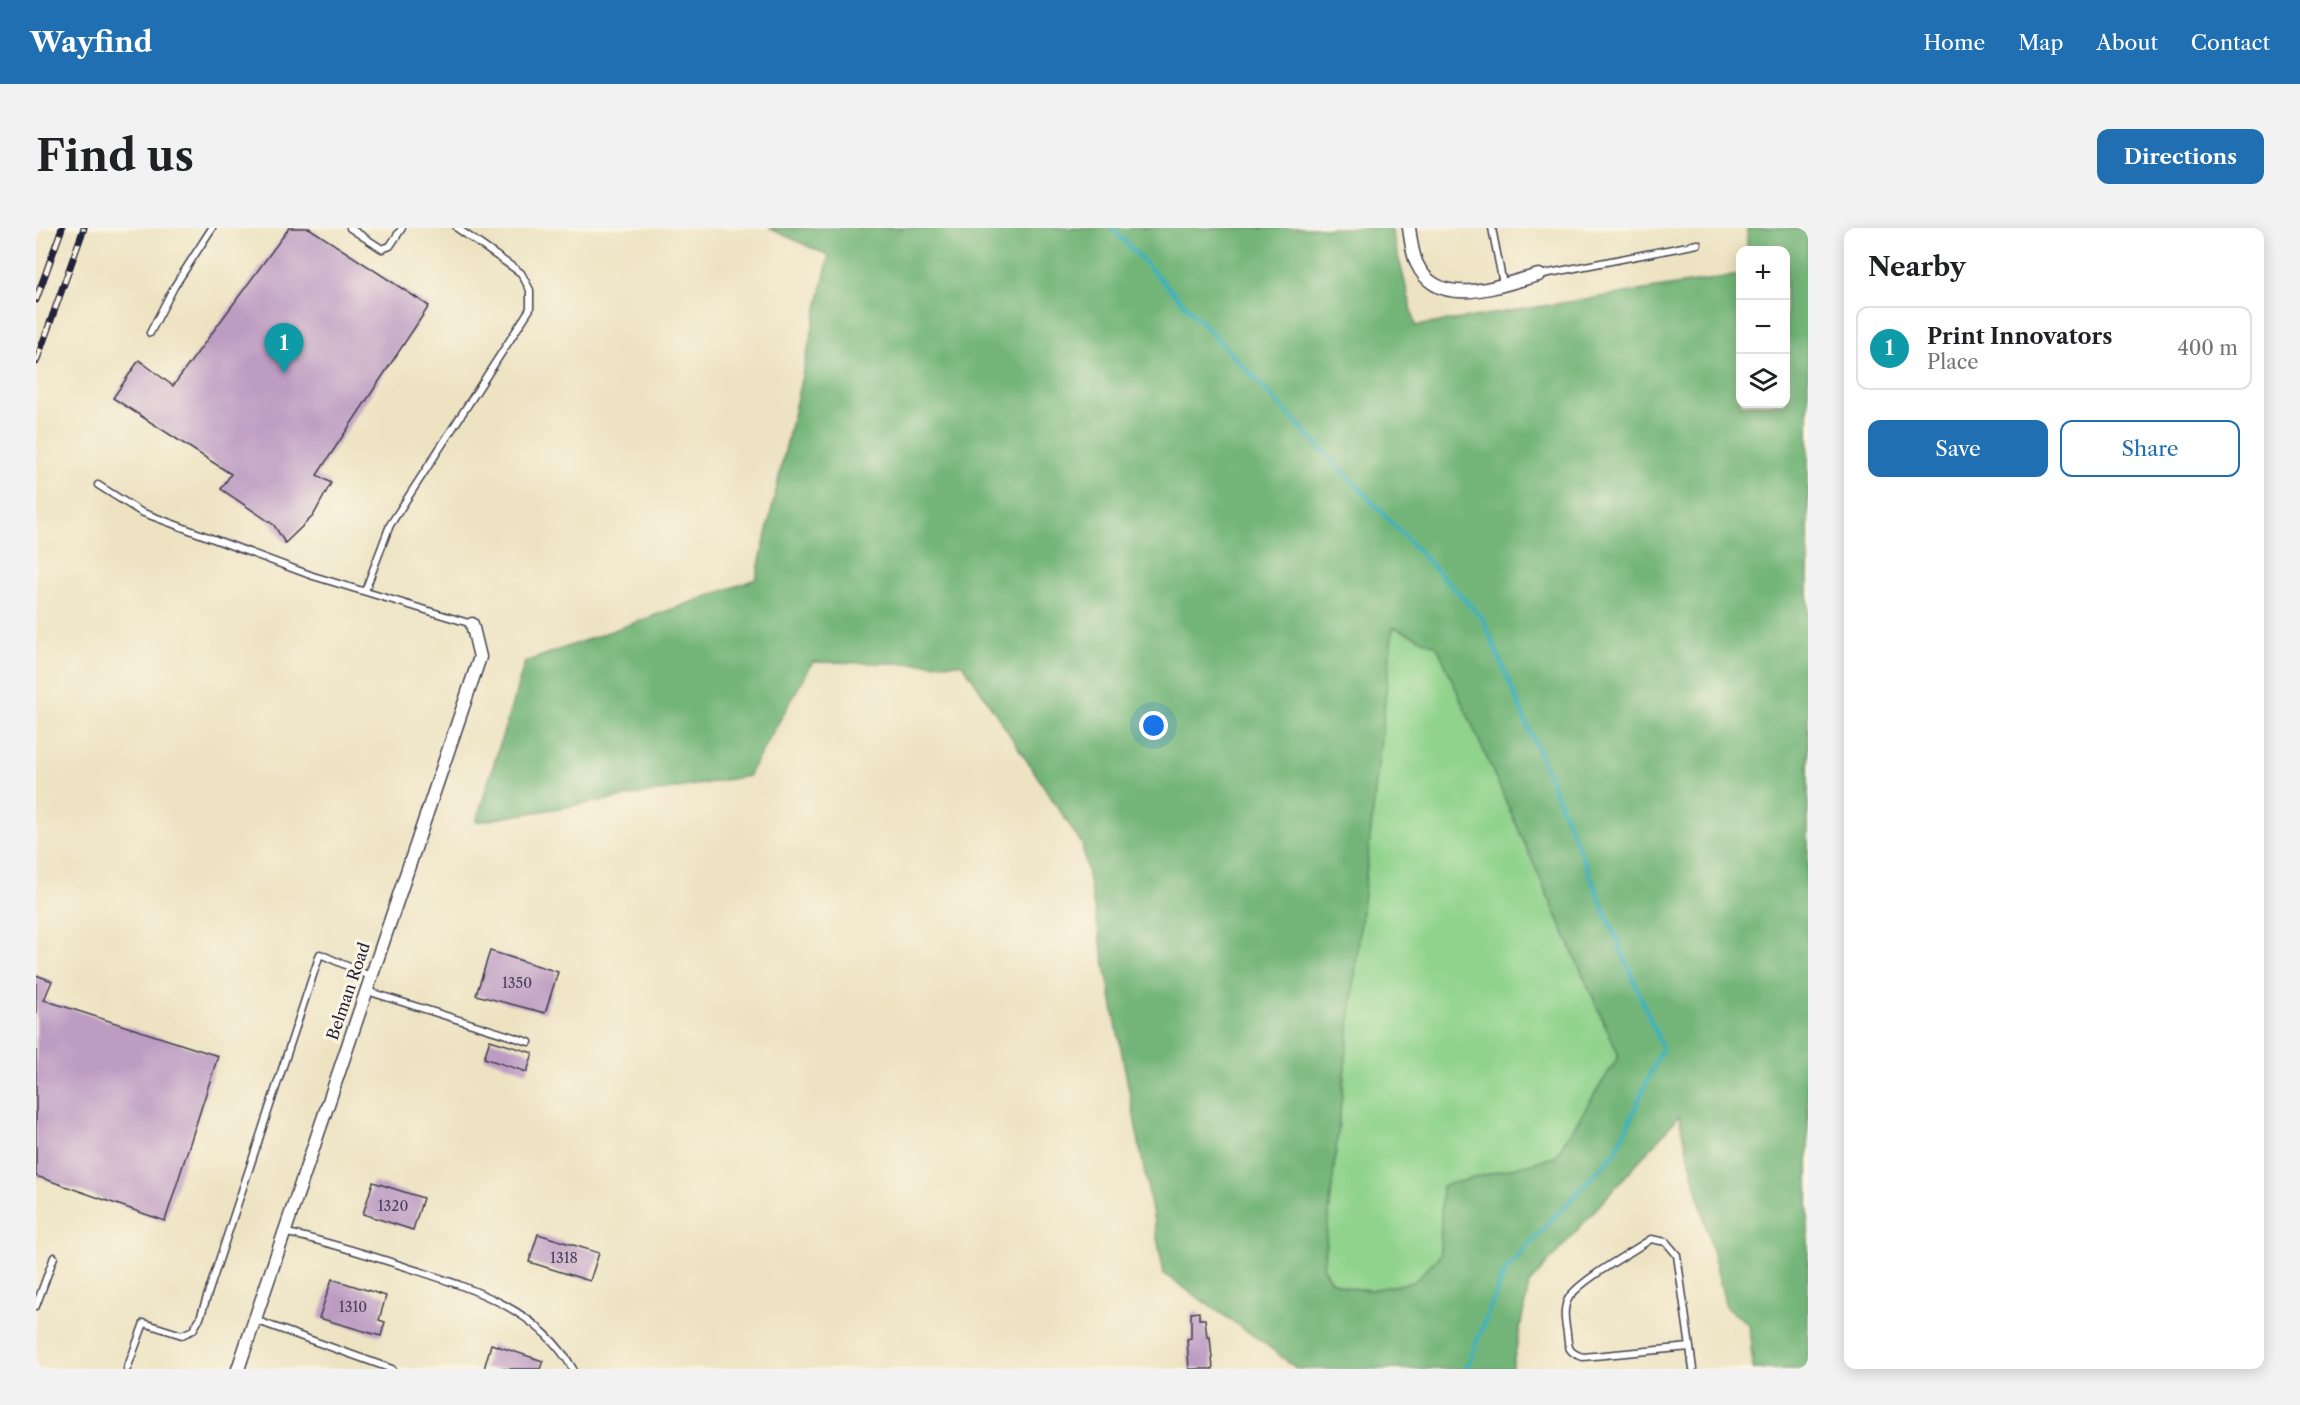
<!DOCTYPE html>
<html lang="en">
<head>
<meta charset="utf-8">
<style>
	:root { --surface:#fff; --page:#f2f2f2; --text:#202124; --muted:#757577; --line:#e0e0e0; --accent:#1f6fb2 }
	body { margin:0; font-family:"Libre Caslon Text",serif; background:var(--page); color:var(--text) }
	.controls { position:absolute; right:18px; top:18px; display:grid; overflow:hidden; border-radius:12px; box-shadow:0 3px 15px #0003 }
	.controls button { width:54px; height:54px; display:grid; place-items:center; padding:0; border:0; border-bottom:2px solid var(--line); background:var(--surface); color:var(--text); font:30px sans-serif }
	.you { position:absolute; left:1118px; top:498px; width:21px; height:21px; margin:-15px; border:4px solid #fff; border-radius:50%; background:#1a73e8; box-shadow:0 0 0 9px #1a73e833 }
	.badge { display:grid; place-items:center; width:39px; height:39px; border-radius:50%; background:var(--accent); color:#fff; font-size:20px; font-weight:700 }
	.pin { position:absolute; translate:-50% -50px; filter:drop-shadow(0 2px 3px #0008) }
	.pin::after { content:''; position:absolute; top:32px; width:21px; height:18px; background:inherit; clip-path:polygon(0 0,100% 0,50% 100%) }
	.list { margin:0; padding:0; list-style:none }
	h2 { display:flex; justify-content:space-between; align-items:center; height:78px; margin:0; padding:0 24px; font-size:26px }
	h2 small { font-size:20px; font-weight:400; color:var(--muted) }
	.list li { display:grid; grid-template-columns:39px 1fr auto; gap:18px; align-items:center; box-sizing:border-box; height:84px; margin:0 12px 12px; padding:0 12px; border:2px solid var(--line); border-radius:12px }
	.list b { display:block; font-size:22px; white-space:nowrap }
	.list p { margin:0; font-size:20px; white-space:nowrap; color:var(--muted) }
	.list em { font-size:20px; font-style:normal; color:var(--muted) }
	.actions { display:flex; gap:12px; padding:18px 24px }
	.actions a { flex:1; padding:14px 0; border:2px solid var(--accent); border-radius:12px; text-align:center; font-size:21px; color:var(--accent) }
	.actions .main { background:var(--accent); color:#fff }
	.icon { flex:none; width:33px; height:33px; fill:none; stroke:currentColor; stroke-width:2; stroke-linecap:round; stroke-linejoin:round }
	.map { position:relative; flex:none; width:1772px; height:1141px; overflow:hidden; border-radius:12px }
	header { display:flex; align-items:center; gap:36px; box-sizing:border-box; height:84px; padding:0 30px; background:var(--accent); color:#fff }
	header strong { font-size:28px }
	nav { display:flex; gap:33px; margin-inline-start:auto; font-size:21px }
	.intro { display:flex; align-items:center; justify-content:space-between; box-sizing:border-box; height:144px; padding:0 36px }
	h1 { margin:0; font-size:42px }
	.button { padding:15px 27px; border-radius:12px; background:var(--accent); color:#fff; font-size:21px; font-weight:700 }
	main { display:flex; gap:36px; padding:0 36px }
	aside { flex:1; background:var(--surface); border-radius:12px; box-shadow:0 3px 15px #0003 }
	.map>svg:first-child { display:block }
	.green { fill:#8fd38c; stroke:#587a64; stroke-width:1.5 }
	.forest { fill:#73b578; stroke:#4a6c5a; stroke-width:1.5; fill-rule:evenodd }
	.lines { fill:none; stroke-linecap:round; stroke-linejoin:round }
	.stream { stroke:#42b2ba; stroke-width:4.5 }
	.building { fill:#bd9cc3 }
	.service-casing { stroke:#403f4f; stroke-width:9 }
	.minor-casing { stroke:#403f4f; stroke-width:15 }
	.service { stroke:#fff; stroke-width:6 }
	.minor { stroke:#fff; stroke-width:12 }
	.rail-casing { stroke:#22223b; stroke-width:7 }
	.rail { stroke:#fcf5e5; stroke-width:4.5; stroke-dasharray:14; stroke-linecap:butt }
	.labels { text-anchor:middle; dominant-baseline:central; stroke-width:6; stroke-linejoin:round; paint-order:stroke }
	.number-label { font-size:14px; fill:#49405d }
	.street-label { font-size:16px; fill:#22223b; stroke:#fcf5e5 }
</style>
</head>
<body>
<header>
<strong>Wayfind</strong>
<nav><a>Home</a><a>Map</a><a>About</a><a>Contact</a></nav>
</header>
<div class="intro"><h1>Find us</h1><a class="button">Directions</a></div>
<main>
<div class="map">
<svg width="1772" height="1141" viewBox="0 0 1772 1141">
	<rect width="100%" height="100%" fill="#fcf5e5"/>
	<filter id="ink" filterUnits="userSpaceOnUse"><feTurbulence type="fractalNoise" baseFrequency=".0167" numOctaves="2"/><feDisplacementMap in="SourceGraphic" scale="12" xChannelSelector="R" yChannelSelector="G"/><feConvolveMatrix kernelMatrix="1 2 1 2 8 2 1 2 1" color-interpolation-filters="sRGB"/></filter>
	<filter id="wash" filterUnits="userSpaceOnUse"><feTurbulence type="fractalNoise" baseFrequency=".008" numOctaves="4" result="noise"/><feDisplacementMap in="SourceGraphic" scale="24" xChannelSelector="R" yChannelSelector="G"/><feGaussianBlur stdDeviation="1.35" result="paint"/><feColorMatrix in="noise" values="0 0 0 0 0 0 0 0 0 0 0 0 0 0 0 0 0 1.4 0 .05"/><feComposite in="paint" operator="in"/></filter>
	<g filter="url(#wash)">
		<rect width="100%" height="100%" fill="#ede3c2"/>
		<path class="green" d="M1357,398L1401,417L1583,828L1519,929L1406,958L1404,1027L1378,1054L1334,1062L1312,1060L1295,1053L1287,1040Z"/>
		<path class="forest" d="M733,0H1355L1380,98L1704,47V176H1750V22H1711V0H1772V1141H1717L1713,1096L1690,1079L1643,888L1493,1056L1476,1141H1261L1228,1115L1128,1046L1046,616L927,436L777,434L712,548L440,594L489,434L720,351L793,28ZM1357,399L1401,418L1583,828L1519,929L1406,958L1404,1027L1378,1054L1335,1062L1312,1060L1295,1053L1287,1040Z"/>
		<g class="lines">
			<path class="stream" d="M1076,0L1447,391L1626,820L1580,923L1469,1042L1430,1141"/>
		</g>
		<g id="blocks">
			<g class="building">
				<path d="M253,0H273L393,78L281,247L295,255L277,288L249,315L238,297L185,261L195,246L77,170L103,132L137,158Z"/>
				<path d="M454,723L522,744L509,785L440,767Z"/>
				<path d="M0,747L16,753L8,772L182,828L129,993L0,948Z"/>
				<path d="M454,812L497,825L491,844L448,830Z"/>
				<path d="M337,954L387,970L377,1002L327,986Z"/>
				<path d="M502,1006L563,1025L554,1053L493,1034Z"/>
				<path d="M296,1051L350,1068L343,1092L349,1094L345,1108L283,1090Z"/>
				<path d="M1163,1084V1091H1169L1171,1109H1174L1177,1141H1153L1151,1111L1155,1110V1085Z"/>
				<path d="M455,1116L507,1133L504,1141H448Z"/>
			</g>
		</g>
	</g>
	<g filter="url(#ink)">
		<use href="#blocks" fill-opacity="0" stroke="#403f4f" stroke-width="1.5"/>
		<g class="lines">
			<g class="service-casing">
				<g id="service">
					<path d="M314,0L346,21L354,18L366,0"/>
					<path d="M1456,0L1467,56"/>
					<path d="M1503,47L1662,16"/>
					<path d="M114,105L138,59L176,0"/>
					<path d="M62,257L105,284L277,348L436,396"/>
					<path d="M329,363L354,297L494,81V62L485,45L421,0"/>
					<path d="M331,763L493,814"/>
					<path d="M247,1004C289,1013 330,1026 370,1039C434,1060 501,1079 537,1141"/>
					<path d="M0,1078L18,1029"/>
					<path d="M219,1092L356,1141"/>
					<path d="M1654,1119L1547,1129C1532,1125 1532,1119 1531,1105C1529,1093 1526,1079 1534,1068C1548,1050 1594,1025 1615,1011L1630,1014L1641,1027L1657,1141"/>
					<path d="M91,1141L108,1095L146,1107L157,1102L164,1090L284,726L334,748"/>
				</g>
			</g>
			<g class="minor-casing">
				<g id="minor">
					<path d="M1373,0C1375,12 1376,26 1381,36C1403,84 1466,56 1503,47"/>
					<path d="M202,1141L444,429L436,396"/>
				</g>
			</g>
			<use href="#service" class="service"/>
			<use href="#minor" class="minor"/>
			<g class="rail-casing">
				<g id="rail">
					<path d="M0,72L26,0"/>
					<path d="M0,134L48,0"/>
				</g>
			</g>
			<use href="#rail" class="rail"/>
		</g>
	</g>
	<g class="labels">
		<g class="number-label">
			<text x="481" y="755">1350</text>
			<text x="357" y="978">1320</text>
			<text x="528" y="1030">1318</text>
			<text x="317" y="1079">1310</text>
		</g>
		<g class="street-label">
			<text transform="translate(312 763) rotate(-71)">Belman Road</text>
		</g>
	</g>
</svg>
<div class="controls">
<button>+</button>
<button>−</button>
<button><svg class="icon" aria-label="layers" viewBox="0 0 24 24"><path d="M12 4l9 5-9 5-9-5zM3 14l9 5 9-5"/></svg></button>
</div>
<div class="you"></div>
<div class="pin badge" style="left:248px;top:145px;background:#0f9aa8">1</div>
</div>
<aside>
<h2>Nearby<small></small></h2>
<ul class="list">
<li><span class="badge" style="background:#0f9aa8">1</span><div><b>Print Innovators</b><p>Place</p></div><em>400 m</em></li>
</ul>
<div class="actions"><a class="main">Save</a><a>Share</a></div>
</aside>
</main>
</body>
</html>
